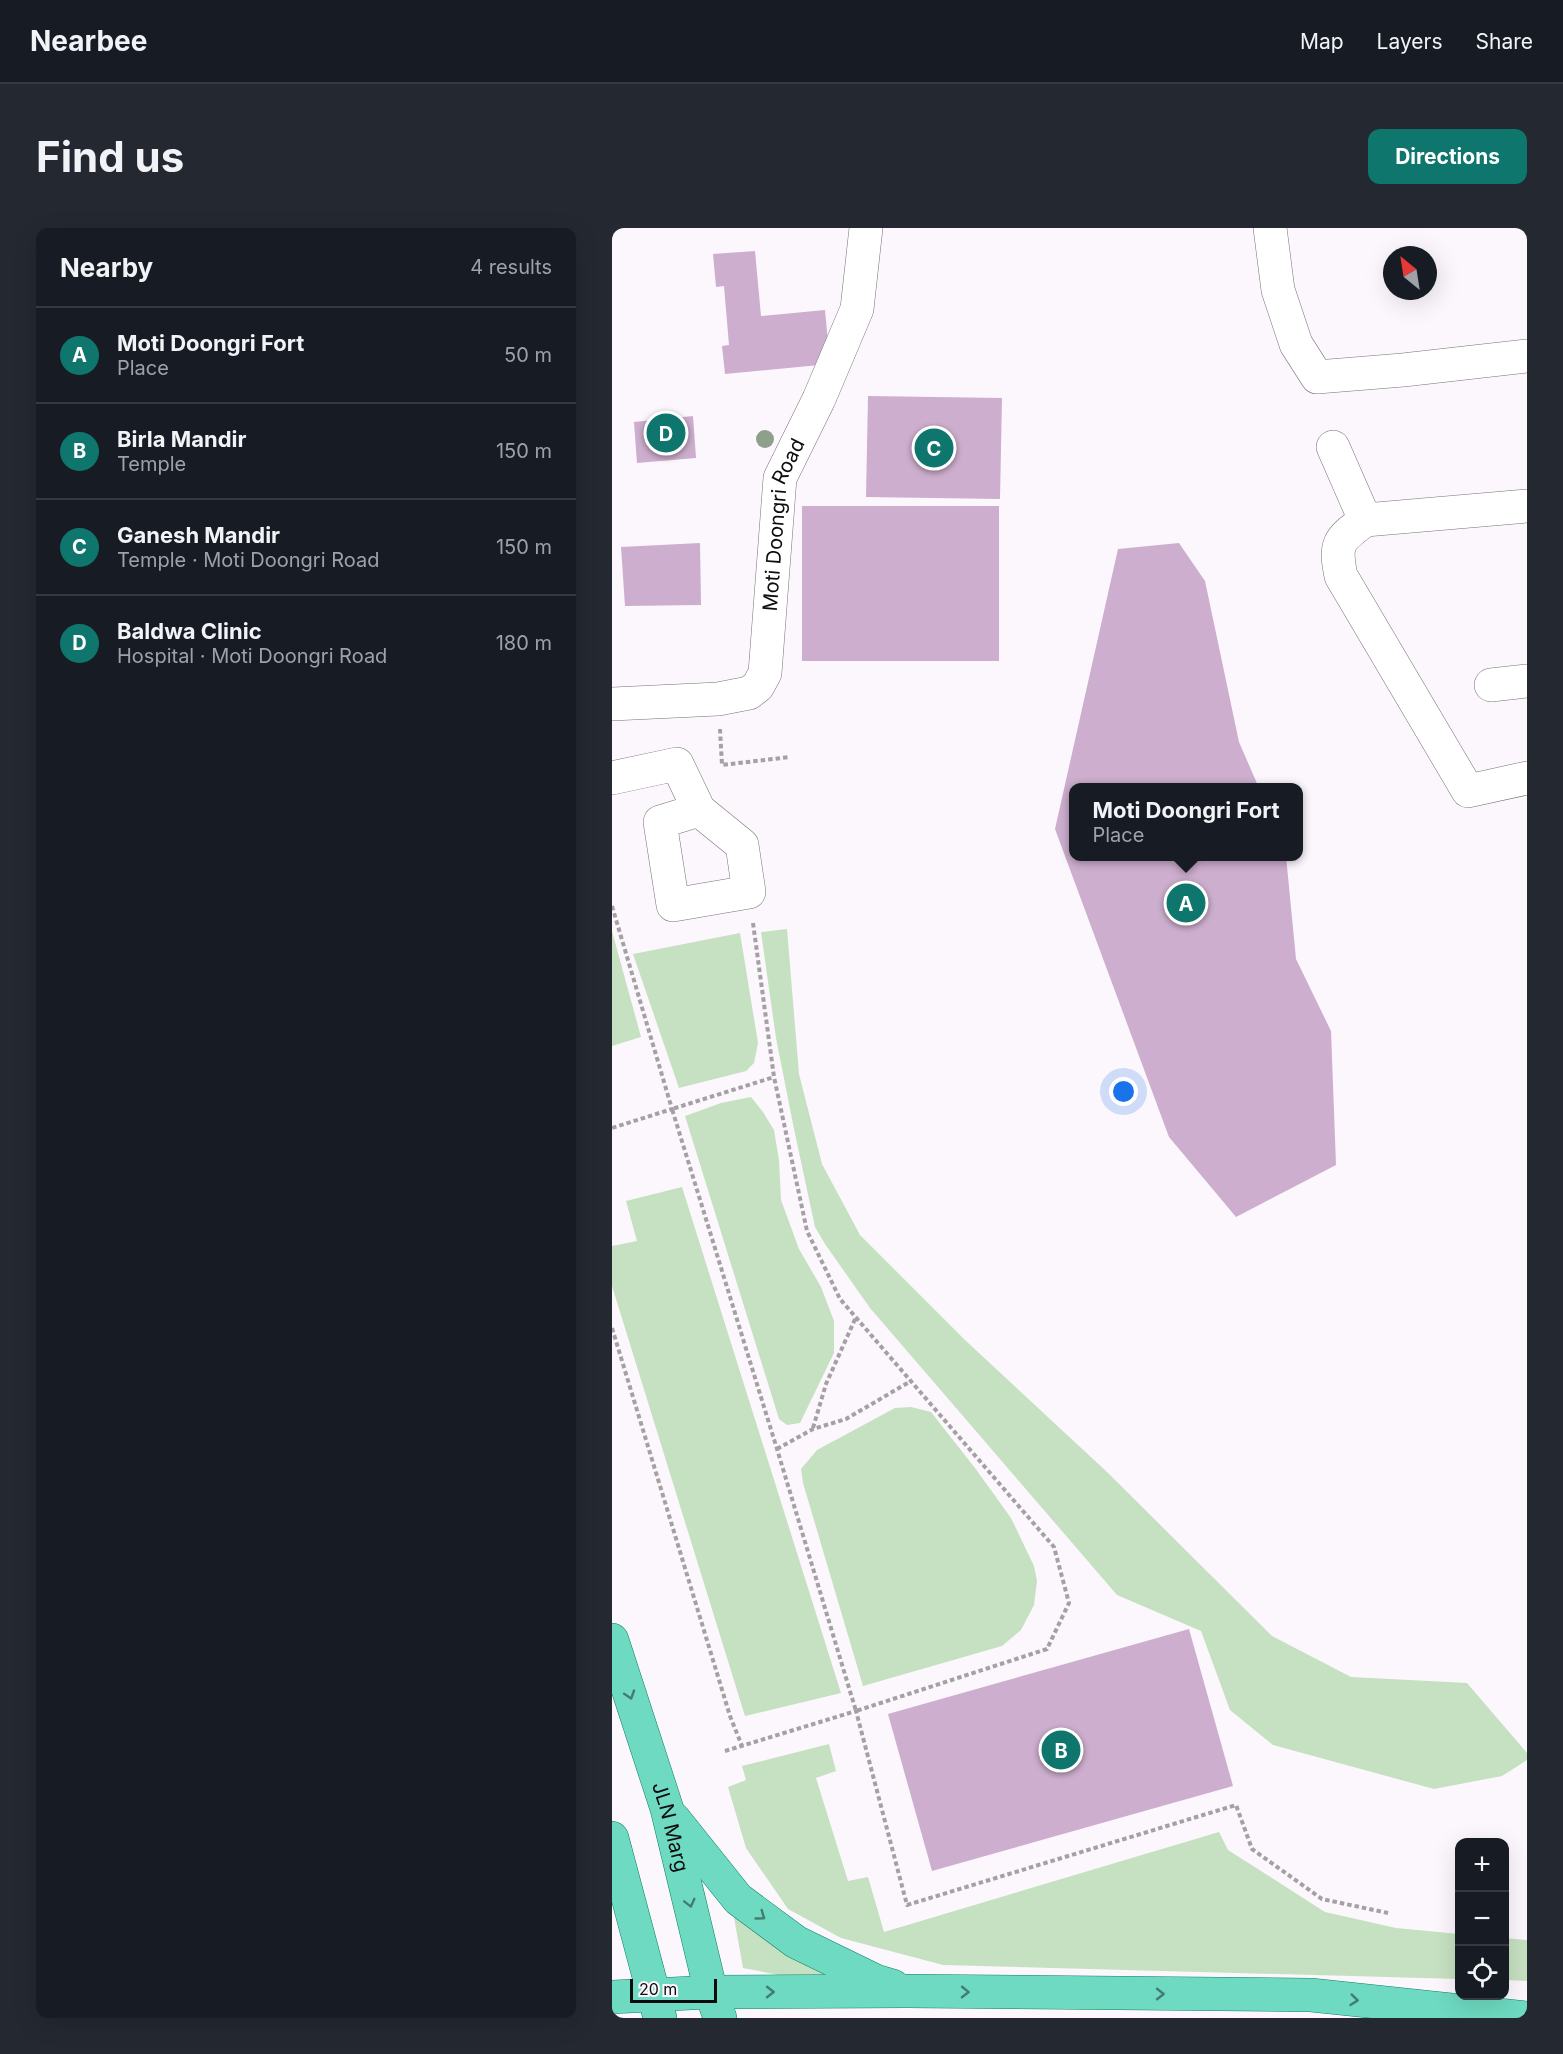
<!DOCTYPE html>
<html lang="en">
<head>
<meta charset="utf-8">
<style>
	:root { --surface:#171b24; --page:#242831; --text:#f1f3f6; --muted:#9ea1a6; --line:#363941; --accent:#0f766e }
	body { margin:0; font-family:Inter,sans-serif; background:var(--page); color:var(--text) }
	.controls { position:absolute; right:18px; bottom:18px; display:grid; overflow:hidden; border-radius:12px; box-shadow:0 6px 24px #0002 }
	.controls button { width:54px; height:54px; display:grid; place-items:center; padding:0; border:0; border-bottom:2px solid var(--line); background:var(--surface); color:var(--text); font:30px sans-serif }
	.compass { position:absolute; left:771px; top:18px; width:54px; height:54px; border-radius:50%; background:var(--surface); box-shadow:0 6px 24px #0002; rotate:330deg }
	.scale { position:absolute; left:18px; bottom:15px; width:87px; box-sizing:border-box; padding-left:6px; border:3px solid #0e0c0e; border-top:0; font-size:16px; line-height:21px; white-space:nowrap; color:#0e0c0e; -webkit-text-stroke:4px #fcf7fc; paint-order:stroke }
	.you { position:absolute; left:512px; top:864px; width:21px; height:21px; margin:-15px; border:4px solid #fff; border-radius:50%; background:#1a73e8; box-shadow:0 0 0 9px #1a73e833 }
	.badge { display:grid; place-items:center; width:39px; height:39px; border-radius:50%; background:var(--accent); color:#fff; font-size:20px; font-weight:700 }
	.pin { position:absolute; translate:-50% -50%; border:3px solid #fff; box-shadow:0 2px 6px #0006 }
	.popup { position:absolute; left:457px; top:555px; width:234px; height:78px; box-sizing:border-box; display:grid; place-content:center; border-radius:12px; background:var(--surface); filter:drop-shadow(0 2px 4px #0005); font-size:20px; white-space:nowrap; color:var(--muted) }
	.popup b { font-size:22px; color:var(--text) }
	.popup::after { content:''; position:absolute; left:50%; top:100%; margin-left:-12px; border:12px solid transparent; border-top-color:var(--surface) }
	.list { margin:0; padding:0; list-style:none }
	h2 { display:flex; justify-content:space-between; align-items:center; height:78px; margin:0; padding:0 24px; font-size:26px }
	h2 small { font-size:20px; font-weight:400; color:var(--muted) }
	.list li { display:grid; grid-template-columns:39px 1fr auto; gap:18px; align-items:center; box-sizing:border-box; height:96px; padding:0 24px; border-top:2px solid var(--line) }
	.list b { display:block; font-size:22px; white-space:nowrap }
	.list p { margin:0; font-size:20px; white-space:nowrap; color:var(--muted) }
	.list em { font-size:20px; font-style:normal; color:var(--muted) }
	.icon { flex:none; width:33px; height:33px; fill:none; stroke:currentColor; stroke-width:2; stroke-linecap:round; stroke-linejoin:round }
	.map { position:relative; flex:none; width:915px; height:1790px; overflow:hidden; border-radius:12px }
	header { display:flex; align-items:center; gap:36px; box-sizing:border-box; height:84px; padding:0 30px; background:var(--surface); border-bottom:2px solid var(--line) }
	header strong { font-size:28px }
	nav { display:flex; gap:33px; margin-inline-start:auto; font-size:21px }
	.intro { display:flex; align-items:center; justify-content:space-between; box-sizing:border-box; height:144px; padding:0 36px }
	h1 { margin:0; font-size:42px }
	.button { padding:15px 27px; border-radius:12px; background:var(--accent); color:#fff; font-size:21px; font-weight:700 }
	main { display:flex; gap:36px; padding:0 36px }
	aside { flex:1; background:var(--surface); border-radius:12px; box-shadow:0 6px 24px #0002 }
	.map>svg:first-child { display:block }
	.green { fill:#c6e1c1 }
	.building { fill:#cdaece }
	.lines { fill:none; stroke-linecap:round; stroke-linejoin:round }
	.minor-casing { stroke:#767276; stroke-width:34 }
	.major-casing { stroke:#0e8267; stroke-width:34 }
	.path { stroke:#a4a0a4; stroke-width:4; stroke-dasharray:4.5 3; stroke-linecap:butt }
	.minor { stroke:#fff; stroke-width:33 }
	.major { stroke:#6edac1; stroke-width:33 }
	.tree { fill:#8da18a }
	.oneway { stroke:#437d70 }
	.labels { text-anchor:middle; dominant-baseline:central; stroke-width:6; stroke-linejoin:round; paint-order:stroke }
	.street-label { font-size:20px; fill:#0e0c0e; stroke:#fcf7fc }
</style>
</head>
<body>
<header>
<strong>Nearbee</strong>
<nav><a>Map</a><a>Layers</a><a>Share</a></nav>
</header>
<div class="intro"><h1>Find us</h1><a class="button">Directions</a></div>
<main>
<aside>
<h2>Nearby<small>4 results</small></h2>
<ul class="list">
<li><span class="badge">A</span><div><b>Moti Doongri Fort</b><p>Place</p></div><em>50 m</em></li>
<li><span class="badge">B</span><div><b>Birla Mandir</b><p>Temple</p></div><em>150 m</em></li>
<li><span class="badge">C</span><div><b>Ganesh Mandir</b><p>Temple · Moti Doongri Road</p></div><em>150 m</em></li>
<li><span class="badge">D</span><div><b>Baldwa Clinic</b><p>Hospital · Moti Doongri Road</p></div><em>180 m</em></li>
</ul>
</aside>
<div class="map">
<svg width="915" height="1790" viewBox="0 0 915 1790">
	<rect width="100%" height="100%" fill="#fcf7fc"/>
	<g class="green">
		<path d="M175,701L187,846L210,936L248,1007L353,1112L495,1244L660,1408L739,1449L855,1455L915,1525V1532L890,1548L822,1561L661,1517L618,1482L589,1403L505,1367L258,1080L213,1016L203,999L182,901L164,810L149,704Z"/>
		<path d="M0,703L29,809L0,818Z"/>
		<path d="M128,705L146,815L142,835L134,843L67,860L21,726Z"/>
		<path d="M139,869L151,884L162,902L167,932L169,972L187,1021L209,1059L222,1093V1125L188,1195L175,1197L167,1191L73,888L109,875Z"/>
		<path d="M70,959L229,1465L133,1488L0,1058V1018L25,1013L14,973Z"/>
		<path d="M299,1179L319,1184L363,1240L399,1290L422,1338L425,1353L422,1377L409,1402L390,1418L251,1458L191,1255L189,1241L205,1222L283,1180Z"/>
		<path d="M217,1516L224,1543L204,1550L236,1653L256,1649L272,1704L607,1604L616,1622L713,1684L784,1700L847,1706V1751L331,1737L229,1710L176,1681L134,1620L116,1559L134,1552L130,1538Z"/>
		<path d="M121,1684L234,1750L228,1759L131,1740Z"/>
		<path d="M892,1710L915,1712V1753L893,1752Z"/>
	</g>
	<g class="building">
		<path d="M143,23L149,88L213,82L218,136L113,146L110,118L117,117L112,58L104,59L101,26Z"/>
		<path d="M256,168L390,170L388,271L254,269Z"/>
		<path d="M81,188L84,230L25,235L22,194Z"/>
		<rect x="190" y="278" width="197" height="155"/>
		<path d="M88,315L89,377L13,378L9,319Z"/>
		<path d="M567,315L593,353L627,514L647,560H462V628H674L684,731L719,803L724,937L624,989L557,909L443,601L506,321Z"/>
		<path d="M577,1401L621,1558L320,1643L276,1486Z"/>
	</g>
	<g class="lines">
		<g class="minor-casing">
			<g id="minor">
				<path d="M658,0L666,62L684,116L705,149L791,142L915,128"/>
				<path d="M721,219L753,292C727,312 722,314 729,348L856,563L915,550"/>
				<path d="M753,292L915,278"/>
				<path d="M879,457L915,453"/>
				<path id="s1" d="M0,476L106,471L137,465L146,458L153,445L168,250L207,171L245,81L254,0"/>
				<path d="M0,550L65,536L87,582L130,617L137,664L61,677L48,594L87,582"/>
			</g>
		</g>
		<g class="major-casing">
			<g id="major">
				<path id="s2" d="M0,1412L55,1581L99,1764L108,1790"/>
				<path d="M62,1591L126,1671L184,1714L264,1753L281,1758"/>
				<path d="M0,1610L48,1790"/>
				<path d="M0,1769L99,1764L295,1763L699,1767L915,1790"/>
			</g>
		</g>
		<g class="path">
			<path d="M108,501L110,537L178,529"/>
			<path d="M0,678L60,881L0,900"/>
			<path d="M141,695L162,849L195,1003L228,1071L442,1319L457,1375L435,1421L244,1483L165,1221L60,881L162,849"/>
			<path d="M0,1100L118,1488L130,1518"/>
			<path d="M201,1200L214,1156L244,1089"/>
			<path d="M165,1221L201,1201L234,1191L299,1153"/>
			<path d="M113,1523L244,1483L295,1677L624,1577L640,1621L710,1671L776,1685"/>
		</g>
		<use href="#minor" class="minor"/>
		<use href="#major" class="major"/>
	</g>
	<circle class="tree" cx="153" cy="211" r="9"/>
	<defs><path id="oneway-chevron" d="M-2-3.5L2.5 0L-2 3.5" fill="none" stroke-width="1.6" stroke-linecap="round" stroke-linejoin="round" transform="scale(1.5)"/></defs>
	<g class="oneway">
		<use href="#oneway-chevron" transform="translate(18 1467) rotate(72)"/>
		<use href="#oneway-chevron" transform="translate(78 1675) rotate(76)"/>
		<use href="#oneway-chevron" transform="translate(149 1688) rotate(36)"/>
		<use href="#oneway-chevron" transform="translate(158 1764)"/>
		<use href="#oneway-chevron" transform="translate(353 1764) rotate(1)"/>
		<use href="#oneway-chevron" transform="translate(548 1766)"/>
		<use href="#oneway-chevron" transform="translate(742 1772) rotate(6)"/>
	</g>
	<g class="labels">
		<g class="street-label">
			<text stroke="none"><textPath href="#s1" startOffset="314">Moti Doongri Road</textPath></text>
			<text stroke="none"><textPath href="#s2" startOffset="196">JLN Marg</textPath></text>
		</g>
	</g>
</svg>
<div class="controls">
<button>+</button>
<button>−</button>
<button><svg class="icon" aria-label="locate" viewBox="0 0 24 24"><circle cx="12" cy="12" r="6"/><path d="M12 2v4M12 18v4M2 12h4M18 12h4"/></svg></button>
</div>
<svg class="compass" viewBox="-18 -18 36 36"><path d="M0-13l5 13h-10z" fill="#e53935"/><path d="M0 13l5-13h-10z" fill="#9ea1a6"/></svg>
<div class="scale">20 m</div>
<div class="you"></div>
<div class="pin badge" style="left:574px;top:675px">A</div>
<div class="popup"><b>Moti Doongri Fort</b>Place</div>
<div class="pin badge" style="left:449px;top:1522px">B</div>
<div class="pin badge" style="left:322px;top:220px">C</div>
<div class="pin badge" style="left:54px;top:205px">D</div>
</div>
</main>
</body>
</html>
